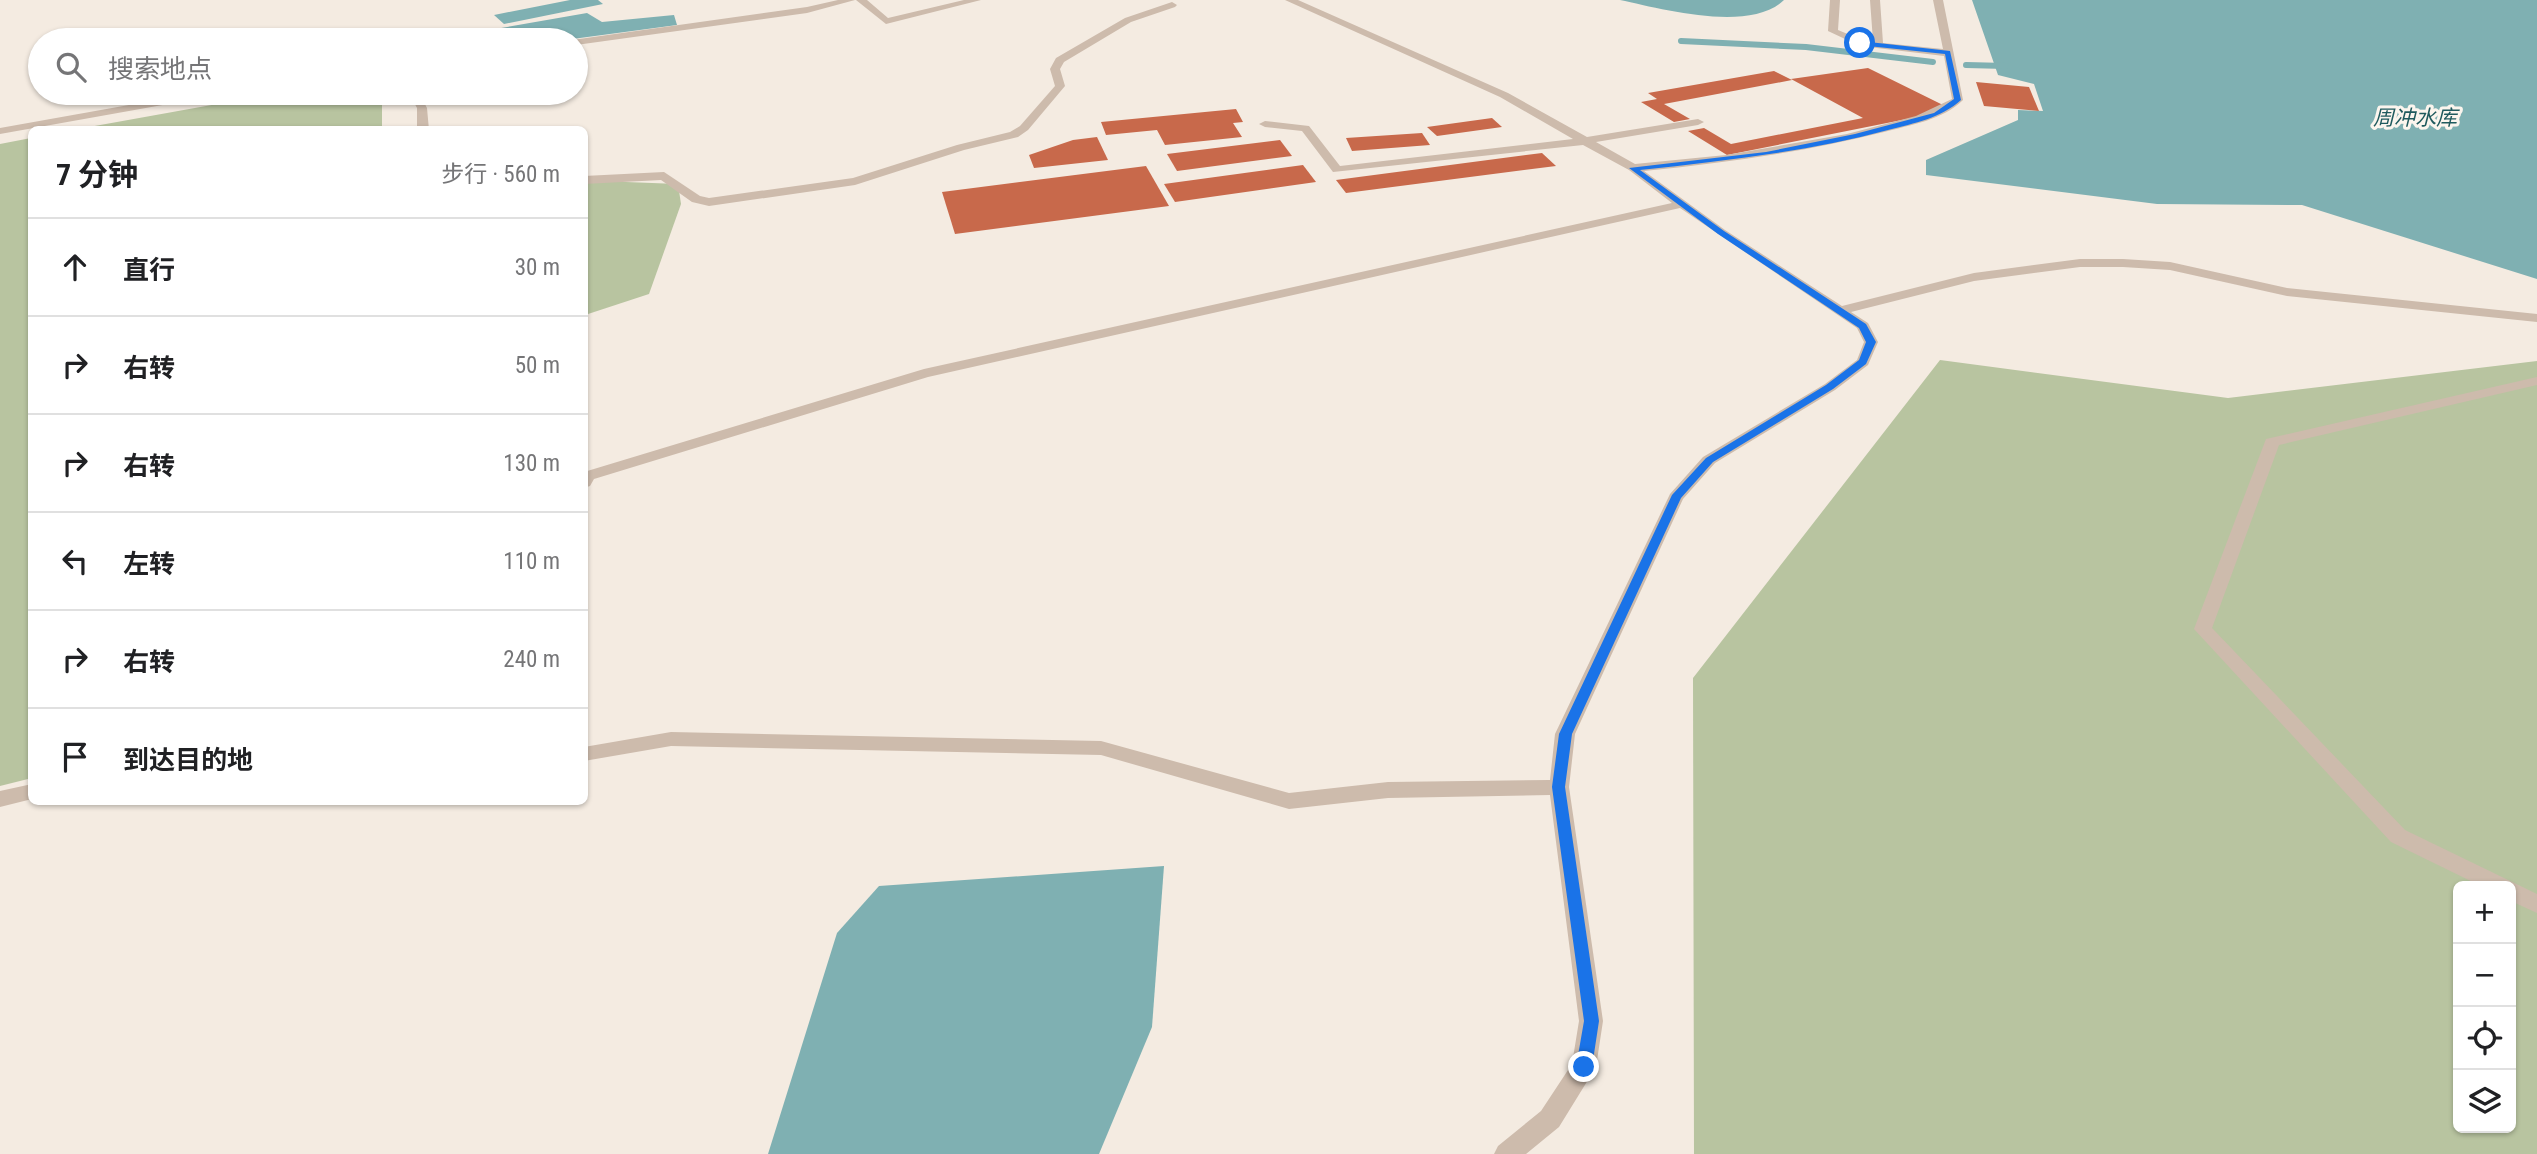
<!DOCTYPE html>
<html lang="zh">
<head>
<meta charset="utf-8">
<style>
	:root { --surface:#fff; --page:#f6f6f6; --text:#202124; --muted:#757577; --line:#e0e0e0 }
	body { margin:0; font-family:"Roboto Condensed","Noto Sans SC",sans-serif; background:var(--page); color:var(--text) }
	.controls { position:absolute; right:21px; bottom:21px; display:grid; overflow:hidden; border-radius:10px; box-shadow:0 2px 5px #0004 }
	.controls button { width:63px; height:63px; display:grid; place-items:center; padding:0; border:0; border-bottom:2px solid var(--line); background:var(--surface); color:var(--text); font:35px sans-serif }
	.stop { position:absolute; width:21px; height:21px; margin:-16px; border:5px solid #1a73e8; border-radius:50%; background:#fff }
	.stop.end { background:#1a73e8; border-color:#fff; box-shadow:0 2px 7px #0008 }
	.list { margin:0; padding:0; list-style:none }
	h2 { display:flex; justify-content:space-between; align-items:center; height:91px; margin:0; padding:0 28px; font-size:30px }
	h2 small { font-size:23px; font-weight:400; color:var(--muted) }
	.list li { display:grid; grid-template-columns:46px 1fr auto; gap:21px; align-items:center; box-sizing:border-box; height:98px; padding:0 28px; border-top:2px solid var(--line) }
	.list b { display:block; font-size:26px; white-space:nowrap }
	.list em { font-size:23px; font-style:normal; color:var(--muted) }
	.icon { flex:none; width:38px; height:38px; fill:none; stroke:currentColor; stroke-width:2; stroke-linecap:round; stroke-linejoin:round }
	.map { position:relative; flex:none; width:2537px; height:1154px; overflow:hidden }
	.search { position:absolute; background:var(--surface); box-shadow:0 2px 5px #0004; left:28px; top:28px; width:560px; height:77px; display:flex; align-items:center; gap:18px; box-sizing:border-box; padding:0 24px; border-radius:38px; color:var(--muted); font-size:26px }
	.panel { position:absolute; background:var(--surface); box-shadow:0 2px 5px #0004; left:28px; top:126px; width:560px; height:679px; border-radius:10px }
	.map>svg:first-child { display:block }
	.green { fill:#b8c4a0; fill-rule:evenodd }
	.water { fill:#7fb0b2 }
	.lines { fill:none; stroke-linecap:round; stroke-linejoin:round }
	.stream { stroke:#7fb0b2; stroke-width:6 }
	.building { fill:#c8694b }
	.minor { fill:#cdbbac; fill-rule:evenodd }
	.route { fill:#1a73e8 }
	.labels { text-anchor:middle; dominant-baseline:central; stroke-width:6; stroke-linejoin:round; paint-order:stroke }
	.far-water-label { font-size:21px; font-style:italic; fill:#1f5a5e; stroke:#fbf5ee }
</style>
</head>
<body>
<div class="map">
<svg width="2537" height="1154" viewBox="0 0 2537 1154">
	<rect width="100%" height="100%" fill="#f4ebe1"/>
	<g class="green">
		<path d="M278,93H382V129H78Z"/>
		<path d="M31,138L32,778L0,786V144Z"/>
		<path d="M600,181L678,184L681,204L649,294L585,315L584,183Z"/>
		<path d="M1940,360L2228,398L2537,361V1154H1694L1693,678ZM2458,886H2511V1128H2458Z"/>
	</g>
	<g class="water">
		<path d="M570,0H598L603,4L504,24L494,15Z"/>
		<path d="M1620,0H1784C1750,33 1662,9 1620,0Z"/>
		<path d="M1972,0H2537V279L2302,205L2157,204L1926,175V160L2018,120V110L2043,111L2034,84L1998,75Z"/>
		<path d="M587,13L602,22L674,15L677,25L565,40H443L449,37Z"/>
		<path d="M1164,866L1152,1027L1099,1154H768L837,933L879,886Z"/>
	</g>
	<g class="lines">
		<g class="stream">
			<path d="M1681,41L1806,47L1933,62"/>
			<path d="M1966,65L2006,66"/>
		</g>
	</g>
	<g class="building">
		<path d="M1868,68L1945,106L1932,114L1727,155L1688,131L1704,128L1731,144L1863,118L1791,79Z"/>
		<path d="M1774,71L1792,80L1664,104L1690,119L1674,122L1641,102L1657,99L1648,93Z"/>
		<path d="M1976,82L2029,87L2039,111L1984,106Z"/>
		<path d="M1236,109L1243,122L1233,123L1242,137L1165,145L1157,130L1106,135L1101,122Z"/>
		<path d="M1492,118L1502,127L1437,136L1427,127Z"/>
		<path d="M1422,133L1430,145L1352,151L1346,138Z"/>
		<path d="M1097,137L1108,160L1034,168L1029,155L1073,140Z"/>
		<path d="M1280,140L1292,156L1177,171L1167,154Z"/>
		<path d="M1542,153L1556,166L1346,193L1336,180Z"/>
		<path d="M1303,165L1316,182L1175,202L1164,184Z"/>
		<path d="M1146,166L1169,206L955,234L942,192Z"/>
	</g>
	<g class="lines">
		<g class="minor">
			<path d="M838,0H855L807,13L576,45V40H572L807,7Z"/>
			<path d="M856,0H867L888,18L964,0H981L886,24Z"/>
			<path d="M1285,0H1298L1508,93L1587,137L1698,119L1704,122L1698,125L1596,142L1635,164L1726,155L1847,134L1916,116L1952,99L1944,56L1860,46L1828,31L1830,0H1840L1838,30L1862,40L1873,41L1870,0H1880L1883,43L1943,49L1933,0H1943L1963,100C1943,120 1910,125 1884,132C1805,152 1725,163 1644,171L1725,230L1842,306L1974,273L2080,259H2123L2170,262L2287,288L2537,314V322L2287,296L2170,270L2123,267H2080L1974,281L1851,312L1868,323L1878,342L1868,365L1835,390L1715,463L1683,499L1575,734L1569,787L1603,1021L1596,1067L1559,1127L1526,1154H1494L1498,1146L1541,1111L1572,1064L1579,1021L1550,795L1388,798L1289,809L1101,755L671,746L584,761V747L671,732L1101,741L1289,793L1388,782L1550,780L1555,734L1670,494L1703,457L1825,384L1857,360L1864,342L1857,328L1680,208L928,377L594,479L590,486L584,488V472L924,369L1672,203L1629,170L1583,145L1333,172L1302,131L1265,127L1259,124L1265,121L1309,126L1340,166L1573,139L1500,97Z"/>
			<path d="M1172,2L1177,5L1175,7L1131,22L1064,62L1060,69L1065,86L1028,130L1018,137L964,150L855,185L709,206L692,202L661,180L584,184V176L664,172L700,196L709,198L853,178L957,145L1010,132L1020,126L1055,86L1050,69L1056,58L1125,18Z"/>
			<path d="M196,93H218L213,96L0,134V128Z"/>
			<path d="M409,93H419L427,108L429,130H417V108Z"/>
			<path d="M2537,377V385L2279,445L2212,628L2405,830L2537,894V913L2511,901V886H2481L2391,842L2194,629L2266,439Z"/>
			<path d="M32,784V799L0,807V791Z"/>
		</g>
	</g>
	<path class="route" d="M1860,41L1950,51L1961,100C1941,118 1915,123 1888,130C1806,152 1724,161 1640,170L1724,231L1866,324L1876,342L1866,364L1833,389L1713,462L1681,498L1572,734L1565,787L1599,1021L1592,1067L1590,1072L1584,1074L1578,1072L1576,1067L1584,1021L1552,787L1559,734L1672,495L1706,458L1826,385L1859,360L1866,342L1859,328L1718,234L1629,168L1766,152L1855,134L1934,113L1954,99L1945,54L1858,45Z"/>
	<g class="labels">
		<g class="far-water-label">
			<text x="2415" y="118">周冲水库</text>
		</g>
	</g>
</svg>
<div class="controls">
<button>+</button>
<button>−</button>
<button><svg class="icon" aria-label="locate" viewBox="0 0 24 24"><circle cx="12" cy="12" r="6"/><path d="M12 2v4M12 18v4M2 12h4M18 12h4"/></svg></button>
<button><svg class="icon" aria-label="layers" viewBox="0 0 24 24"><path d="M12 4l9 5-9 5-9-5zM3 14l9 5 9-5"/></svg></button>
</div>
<div class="stop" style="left:1860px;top:43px"></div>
<div class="stop end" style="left:1584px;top:1067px"></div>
<div class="search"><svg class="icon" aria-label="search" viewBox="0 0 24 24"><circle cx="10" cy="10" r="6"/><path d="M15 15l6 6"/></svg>搜索地点</div>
<section class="panel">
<h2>7 分钟<small>步行 · 560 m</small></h2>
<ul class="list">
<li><svg class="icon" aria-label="ahead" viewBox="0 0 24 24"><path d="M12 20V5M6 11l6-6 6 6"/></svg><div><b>直行</b></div><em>30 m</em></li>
<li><svg class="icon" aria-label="right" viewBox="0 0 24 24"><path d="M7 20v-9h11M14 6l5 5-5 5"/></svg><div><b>右转</b></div><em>50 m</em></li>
<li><svg class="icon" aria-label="right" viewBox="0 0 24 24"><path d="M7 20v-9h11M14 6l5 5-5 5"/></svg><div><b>右转</b></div><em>130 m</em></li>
<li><svg class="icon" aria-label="left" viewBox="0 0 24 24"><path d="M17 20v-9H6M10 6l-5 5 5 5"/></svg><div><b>左转</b></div><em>110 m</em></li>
<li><svg class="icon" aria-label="right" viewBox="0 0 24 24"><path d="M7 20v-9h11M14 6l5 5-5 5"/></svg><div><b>右转</b></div><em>240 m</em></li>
<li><svg class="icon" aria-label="arrive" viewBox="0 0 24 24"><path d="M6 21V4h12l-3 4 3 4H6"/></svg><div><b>到达目的地</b></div></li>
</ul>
</section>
</div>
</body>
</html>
